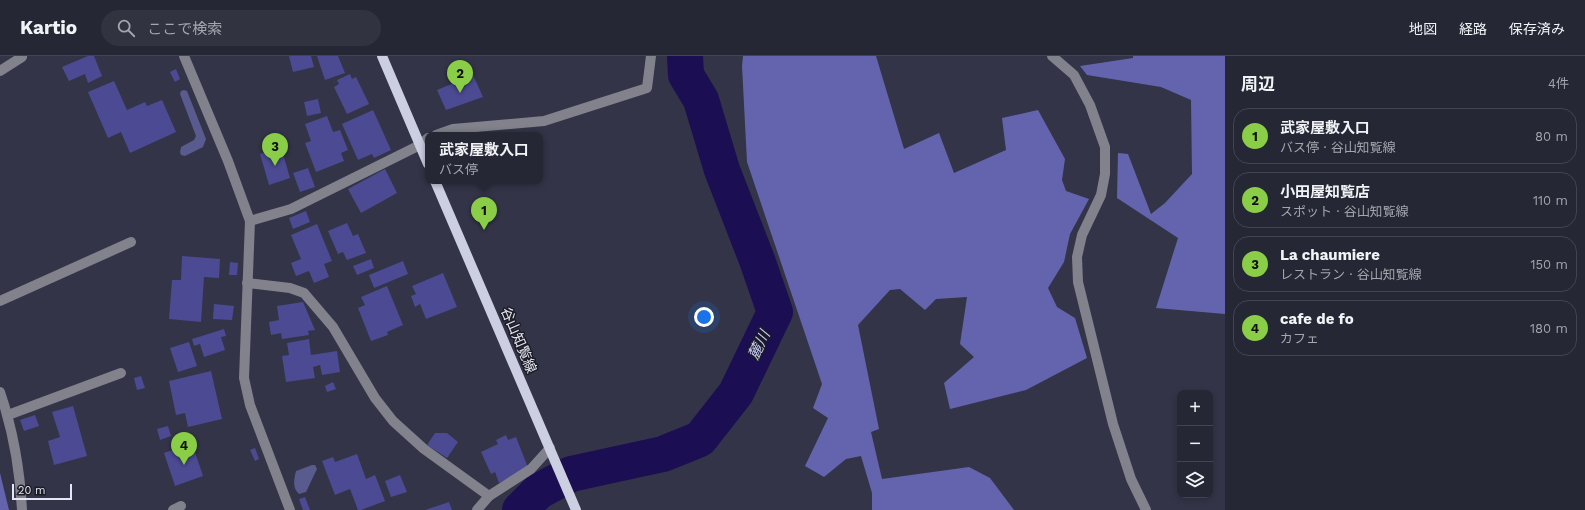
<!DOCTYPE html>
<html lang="ja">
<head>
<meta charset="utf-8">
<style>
	:root { --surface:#262735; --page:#323341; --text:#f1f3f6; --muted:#a4a5ad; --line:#424450; --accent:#8ace47 }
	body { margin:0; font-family:"Work Sans","Noto Sans JP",sans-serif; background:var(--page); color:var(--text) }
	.controls { position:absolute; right:12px; bottom:12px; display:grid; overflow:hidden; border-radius:8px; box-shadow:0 2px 6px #0003 }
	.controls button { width:36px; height:36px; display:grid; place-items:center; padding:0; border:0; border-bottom:1px solid var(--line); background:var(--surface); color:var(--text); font:20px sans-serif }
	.scale { position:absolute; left:12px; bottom:10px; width:60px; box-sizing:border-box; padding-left:4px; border:2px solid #e6e7f4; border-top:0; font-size:11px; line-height:14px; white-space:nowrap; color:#e6e7f4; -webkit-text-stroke:3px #1c1c25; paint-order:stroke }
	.you { position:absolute; left:704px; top:261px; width:14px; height:14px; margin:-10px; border:3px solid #fff; border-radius:50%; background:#1a73e8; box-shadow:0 0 0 6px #1a73e833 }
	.badge { display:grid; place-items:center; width:26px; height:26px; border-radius:50%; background:var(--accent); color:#111; font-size:13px; font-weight:700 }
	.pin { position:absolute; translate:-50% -33px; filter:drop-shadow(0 1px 2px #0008) }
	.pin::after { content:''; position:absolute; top:21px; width:14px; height:12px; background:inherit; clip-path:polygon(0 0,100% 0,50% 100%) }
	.popup { position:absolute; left:425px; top:76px; width:118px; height:52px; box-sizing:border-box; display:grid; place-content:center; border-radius:8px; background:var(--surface); filter:drop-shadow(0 1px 3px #0005); font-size:13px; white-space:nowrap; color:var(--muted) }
	.popup b { font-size:15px; color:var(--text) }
	.popup::after { content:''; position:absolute; left:50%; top:100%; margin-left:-8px; border:8px solid transparent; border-top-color:var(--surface) }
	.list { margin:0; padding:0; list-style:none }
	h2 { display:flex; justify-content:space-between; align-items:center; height:52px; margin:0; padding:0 16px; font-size:17px }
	h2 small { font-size:13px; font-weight:400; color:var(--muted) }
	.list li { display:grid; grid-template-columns:26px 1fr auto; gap:12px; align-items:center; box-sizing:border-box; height:56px; margin:0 8px 8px; padding:0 8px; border:1px solid var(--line); border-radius:16px }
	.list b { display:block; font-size:15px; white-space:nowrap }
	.list p { margin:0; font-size:13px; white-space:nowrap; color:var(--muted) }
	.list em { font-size:13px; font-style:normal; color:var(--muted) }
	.icon { flex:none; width:22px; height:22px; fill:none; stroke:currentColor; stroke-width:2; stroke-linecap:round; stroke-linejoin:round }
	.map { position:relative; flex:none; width:1225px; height:454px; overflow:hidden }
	header { display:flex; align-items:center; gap:24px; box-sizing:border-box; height:56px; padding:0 20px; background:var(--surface); border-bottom:1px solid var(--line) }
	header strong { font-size:19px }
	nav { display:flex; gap:22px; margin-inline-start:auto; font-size:14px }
	.search { width:280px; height:36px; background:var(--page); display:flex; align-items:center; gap:10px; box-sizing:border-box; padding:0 14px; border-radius:22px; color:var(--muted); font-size:15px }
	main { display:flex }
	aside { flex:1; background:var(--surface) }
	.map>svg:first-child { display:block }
	.green { fill:#595a8e }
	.forest { fill:#6464ae }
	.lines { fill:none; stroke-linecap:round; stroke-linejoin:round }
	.river { stroke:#1b0e52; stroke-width:36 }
	.building { fill:#4c4a92 }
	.minor { stroke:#81828c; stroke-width:10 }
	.major { stroke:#cccee2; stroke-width:10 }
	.labels { text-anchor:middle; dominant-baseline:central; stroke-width:3; stroke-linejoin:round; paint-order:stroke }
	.street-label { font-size:14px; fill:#e6e7f4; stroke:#1c1c25 }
	.water-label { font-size:15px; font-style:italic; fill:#c7caf4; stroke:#1c1c25 }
</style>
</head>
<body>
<header>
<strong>Kartio</strong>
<div class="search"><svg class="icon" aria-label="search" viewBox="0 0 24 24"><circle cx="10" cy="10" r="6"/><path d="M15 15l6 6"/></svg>ここで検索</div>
<nav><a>地図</a><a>経路</a><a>保存済み</a></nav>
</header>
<main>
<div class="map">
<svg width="1225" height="454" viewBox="0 0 1225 454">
	<rect width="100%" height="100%" fill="#333447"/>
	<g class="green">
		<path d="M184,34L187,35L206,83L203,91L185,100L181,99L180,96L181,91L194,84L196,80L180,38L181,35Z"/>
		<path d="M312,409H315L317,413L306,436L299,438C292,432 294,423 296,415Z"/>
	</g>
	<g class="forest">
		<path d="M743,0H876L904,93L939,77L954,117L1006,94L1002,62L1038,54L1065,103L1062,124L1066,135L1089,143L1070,178L1064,206L1048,232L1057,251L1075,262L1087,302L1026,334L950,353L944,327L974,301L960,288L967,241L936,243L925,254L900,233L890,234L858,269L879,373L871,376L882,423L969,411L990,422L1014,454H872V437L861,400L846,403L824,421L805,410L828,362L813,352L822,328L747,106L742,10Z"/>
		<path d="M1133,0H1225V258L1156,252L1178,182L1117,142L1118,97L1128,98L1151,158L1165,147L1192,118L1191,44L1161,31L1087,19L1080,10L1133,2Z"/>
		<path d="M0,417L9,454H0Z"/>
	</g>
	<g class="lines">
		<path class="river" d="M520,454L539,435L571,418L663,398L700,383L736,337L775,256L757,204L722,114L701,44L686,19L685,0"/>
	</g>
	<g class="building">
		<path d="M88,0H94L102,20L88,27L85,18L69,25L62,11Z"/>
		<path d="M289,0H311L314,11L293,16Z"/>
		<path d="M317,0H338L345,17L325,24Z"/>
		<path d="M176,13L180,23L175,26L170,16Z"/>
		<path d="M350,18L352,23L356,21L369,48L347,58L334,31L339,28L337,24Z"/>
		<path d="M473,19L483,41L446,54L437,34Z"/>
		<path d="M114,25L127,54L145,46L147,50L162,44L176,76L130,97L121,76L108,82L88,36Z"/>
		<path d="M318,43L321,57L307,60L304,46Z"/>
		<path d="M373,54L391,94L374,102L372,98L358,104L342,68Z"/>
		<path d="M327,60L333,76L340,74L348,94L341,97L344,105L316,116L305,87L311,85L305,68Z"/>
		<path d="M281,91L290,122L269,129L260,98Z"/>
		<path d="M308,112L315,131L300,136L293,117Z"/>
		<path d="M385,113L397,137L361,157L348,133Z"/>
		<path d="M306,155L310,166L293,173L289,162Z"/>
		<path d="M347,167L353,180L358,178L366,197L347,204L343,196L338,198L328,175Z"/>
		<path d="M317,168L332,205L324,208L329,221L314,227L309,215L296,220L291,207L301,203L291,179Z"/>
		<path d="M182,200L220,203L219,222L204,221L201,266L169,263L172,224H181Z"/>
		<path d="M371,203L374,212L357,219L353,210Z"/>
		<path d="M403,205L408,218L374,232L369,219Z"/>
		<path d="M230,206L238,207L237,219H229Z"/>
		<path d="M443,217L457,251L426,263L420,248L415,251L411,240L416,238L412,230Z"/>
		<path d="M387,230L403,269L387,276L388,279L371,285L358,252L365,249L361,241Z"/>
		<path d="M303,246L315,274L308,275L309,279L282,283L281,277L271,279L269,266L279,264L277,250Z"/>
		<path d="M214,248L234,250L232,264L213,263Z"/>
		<path d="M224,273L226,280L221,281L225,294L204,301L200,288L194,290L192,283Z"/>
		<path d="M309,283L311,299L337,295L340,316L322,319L320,309L313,311L315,322L286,326L282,300L289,299L287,287Z"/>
		<path d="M189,286L197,310L178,316L170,292Z"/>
		<path d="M211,315L222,363L188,371L185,357L176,359L169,325Z"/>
		<path d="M141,320L145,332L137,334L134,322Z"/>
		<path d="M333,326L336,333L327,336L325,330Z"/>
		<path d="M73,350L87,400L54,409L48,385L60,381L52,356Z"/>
		<path d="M35,359L39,370L24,375L20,364Z"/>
		<path d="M168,370L171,380L160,384L157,373Z"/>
		<path d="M435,377H447L458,386L447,402L427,389Z"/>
		<path d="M506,379L508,384L516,381L529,414L499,427L495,416L491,418L481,396L498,388L496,384Z"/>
		<path d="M187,389L190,398L195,396L203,420L175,430L164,397Z"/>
		<path d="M255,392L259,403L255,405L250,394Z"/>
		<path d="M357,398L366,423L375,419L385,445L361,454H358L350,433L335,439L322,405L333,401L335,406Z"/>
		<path d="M400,419L407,436L391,441L385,425Z"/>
		<path d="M305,441L310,454H303L299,443Z"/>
		<path d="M449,446L452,454H425Z"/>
	</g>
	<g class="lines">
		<g class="minor">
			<path d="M184,0L228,105L250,165L244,322L250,349L290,454"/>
			<path d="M1052,0L1074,19L1090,49L1105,91V118L1101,139L1082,179L1077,201L1078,226L1113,368L1131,423L1146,454"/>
			<path d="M0,15L22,1"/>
			<path d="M436,79L453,73L544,65L647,32L651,0"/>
			<path d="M250,165L291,153L420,89L428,82"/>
			<path d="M247,227L290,232L304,237L333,271L375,342L393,365L424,393L489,440L531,413L550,392"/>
			<path d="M0,245L131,186"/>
			<path d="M0,336C13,374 20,414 22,454"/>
			<path d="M8,359L121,317"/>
			<path d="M173,454L181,450"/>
			<path d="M477,454L489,440"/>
		</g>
		<g class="major">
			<path d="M382,0L428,108"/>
			<path d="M435,125L576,454"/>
		</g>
	</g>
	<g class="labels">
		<g class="street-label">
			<text transform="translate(519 284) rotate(67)">谷山知覧線</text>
		</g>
		<g class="water-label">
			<text transform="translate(759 289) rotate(-64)">麓川</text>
		</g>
	</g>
</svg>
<div class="controls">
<button>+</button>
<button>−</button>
<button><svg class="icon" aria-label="layers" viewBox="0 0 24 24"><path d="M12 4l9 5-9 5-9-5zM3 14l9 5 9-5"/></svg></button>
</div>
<div class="scale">20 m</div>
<div class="you"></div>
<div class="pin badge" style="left:484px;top:174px">1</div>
<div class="popup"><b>武家屋敷入口</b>バス停</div>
<div class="pin badge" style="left:460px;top:37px">2</div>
<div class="pin badge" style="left:275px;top:110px">3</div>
<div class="pin badge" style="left:184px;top:409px">4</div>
</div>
<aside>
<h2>周辺<small>4件</small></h2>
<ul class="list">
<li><span class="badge">1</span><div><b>武家屋敷入口</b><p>バス停 · 谷山知覧線</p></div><em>80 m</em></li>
<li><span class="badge">2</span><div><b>小田屋知覧店</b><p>スポット · 谷山知覧線</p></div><em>110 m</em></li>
<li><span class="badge">3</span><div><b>La chaumiere</b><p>レストラン · 谷山知覧線</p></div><em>150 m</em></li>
<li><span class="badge">4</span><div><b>cafe de fo</b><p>カフェ</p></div><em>180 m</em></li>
</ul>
</aside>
</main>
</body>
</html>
